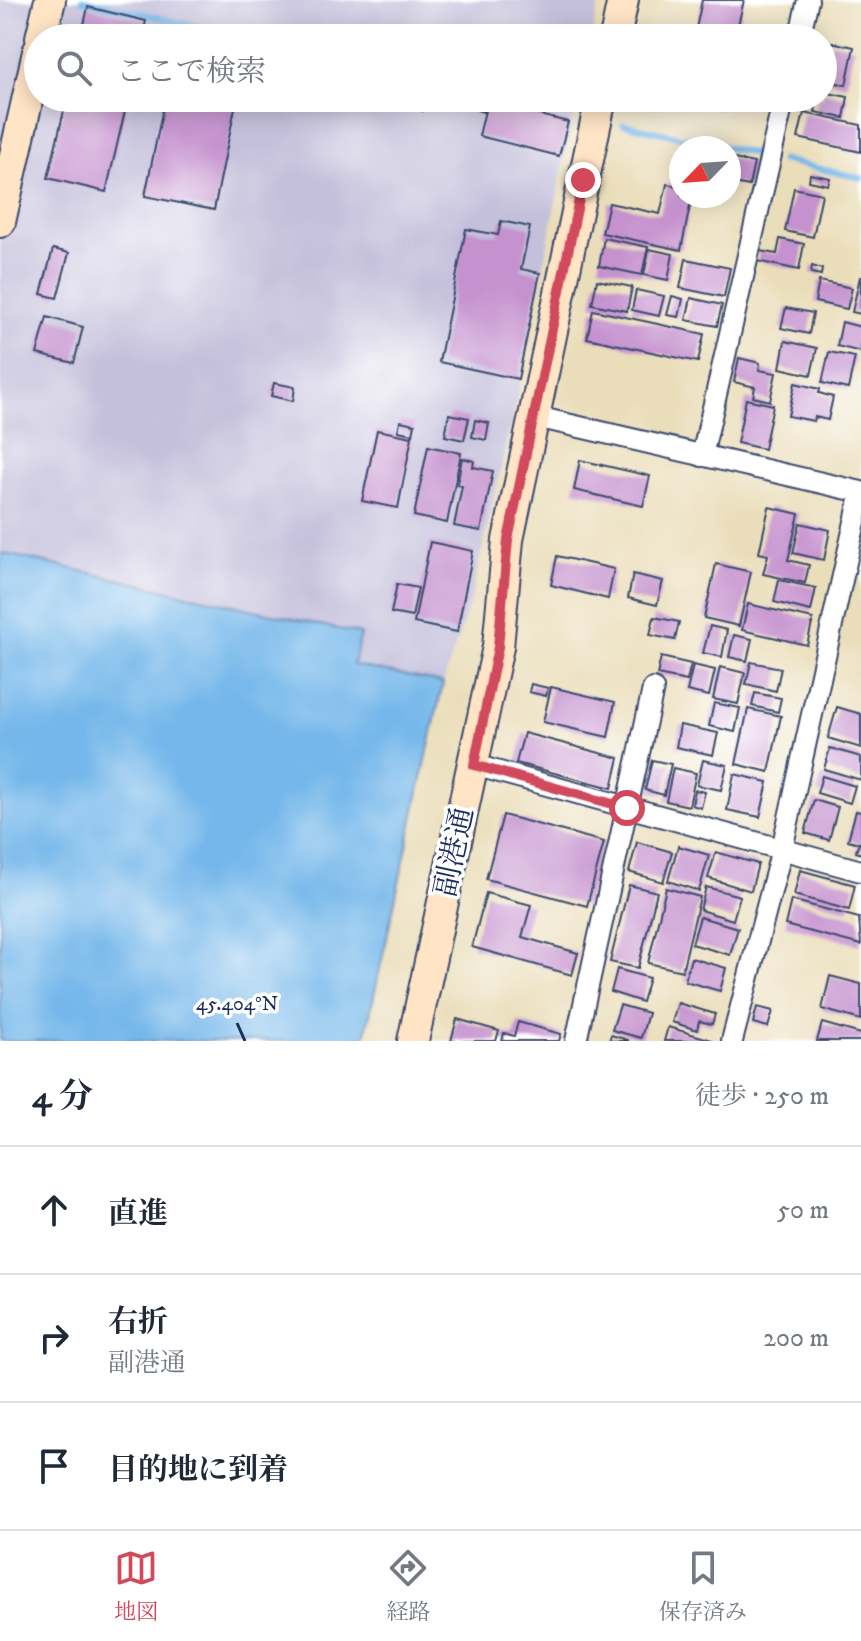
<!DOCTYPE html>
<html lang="ja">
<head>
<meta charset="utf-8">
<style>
	:root { --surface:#fff; --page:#f2f2f3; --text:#1f2937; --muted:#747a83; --line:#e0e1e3; --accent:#d1495b }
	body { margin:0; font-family:"IM FELL DW Pica","Noto Serif JP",serif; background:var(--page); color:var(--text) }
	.compass { position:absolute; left:669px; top:136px; width:72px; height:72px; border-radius:50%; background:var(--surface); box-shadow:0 4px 20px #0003; rotate:245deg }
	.stop { position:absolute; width:24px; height:24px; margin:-18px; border:6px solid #d1495b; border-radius:50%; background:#fff }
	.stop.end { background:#d1495b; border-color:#fff; box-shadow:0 2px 8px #0008 }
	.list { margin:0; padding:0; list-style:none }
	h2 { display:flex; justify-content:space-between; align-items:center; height:104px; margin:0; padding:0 32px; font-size:34px }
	h2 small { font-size:26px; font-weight:400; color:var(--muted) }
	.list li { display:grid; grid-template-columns:52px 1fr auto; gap:24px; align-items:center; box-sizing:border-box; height:128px; padding:0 32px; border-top:2px solid var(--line) }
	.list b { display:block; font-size:30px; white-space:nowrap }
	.list p { margin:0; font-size:26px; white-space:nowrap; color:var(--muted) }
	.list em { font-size:26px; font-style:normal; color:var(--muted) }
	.icon { flex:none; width:44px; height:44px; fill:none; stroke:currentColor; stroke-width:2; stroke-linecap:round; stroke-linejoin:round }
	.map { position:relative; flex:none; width:861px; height:1041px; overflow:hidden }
	.search { position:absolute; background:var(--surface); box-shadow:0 4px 20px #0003; left:24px; right:24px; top:24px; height:88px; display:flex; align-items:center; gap:20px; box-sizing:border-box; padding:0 28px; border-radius:44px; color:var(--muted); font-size:30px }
	.sheet { height:488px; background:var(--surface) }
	nav { display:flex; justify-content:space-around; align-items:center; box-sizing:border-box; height:112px; border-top:2px solid var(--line); background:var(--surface); font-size:22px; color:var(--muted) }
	nav a { display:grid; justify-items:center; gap:4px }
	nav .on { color:var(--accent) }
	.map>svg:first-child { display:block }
	.industrial { fill:#c4c0db }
	.water { fill:#74b7ea; stroke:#4873a4; stroke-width:2 }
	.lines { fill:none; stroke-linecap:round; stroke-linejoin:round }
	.stream { stroke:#74b7ea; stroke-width:6 }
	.building { fill:#c591ce }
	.street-casing { stroke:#3a496c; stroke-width:24 }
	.secondary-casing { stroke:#3a496c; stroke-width:34 }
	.street { stroke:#fff; stroke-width:20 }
	.secondary { stroke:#ffe4c6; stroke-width:30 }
	.route { stroke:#d1495b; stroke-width:10 }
	.ticks { fill:none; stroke:#1b2f5e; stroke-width:3 }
	.labels { text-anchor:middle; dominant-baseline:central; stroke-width:7; stroke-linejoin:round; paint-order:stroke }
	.street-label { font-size:30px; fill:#1b2f5e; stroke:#fff }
	.ticks-label { font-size:20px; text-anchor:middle; fill:#1b2f5e; stroke:#fff; stroke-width:7; stroke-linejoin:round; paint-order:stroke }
</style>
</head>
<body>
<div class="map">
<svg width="861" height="1041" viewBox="0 0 861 1041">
	<rect width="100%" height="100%" fill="#fff"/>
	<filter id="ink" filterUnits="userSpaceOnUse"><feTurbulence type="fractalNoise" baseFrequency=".0125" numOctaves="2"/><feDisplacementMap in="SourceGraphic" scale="16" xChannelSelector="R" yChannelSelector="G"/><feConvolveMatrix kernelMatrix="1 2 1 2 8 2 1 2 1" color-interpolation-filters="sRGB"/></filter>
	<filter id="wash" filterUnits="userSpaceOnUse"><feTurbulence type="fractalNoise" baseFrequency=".006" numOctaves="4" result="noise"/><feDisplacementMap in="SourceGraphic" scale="32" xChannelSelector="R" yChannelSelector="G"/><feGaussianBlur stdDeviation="1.8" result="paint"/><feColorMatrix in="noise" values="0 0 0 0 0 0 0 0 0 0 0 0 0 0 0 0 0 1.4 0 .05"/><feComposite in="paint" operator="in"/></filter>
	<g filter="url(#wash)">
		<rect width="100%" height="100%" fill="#eaddb9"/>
		<path class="industrial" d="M0,0H600L591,38H38V98H576L526,357L471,599L443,683L353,665L360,634L3,553L0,563Z"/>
		<path class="water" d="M2,553L361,634L353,665L443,683L364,1041H0V563Z"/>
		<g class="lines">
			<g class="stream">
				<path d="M82,0L248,38"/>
				<path d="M510,98L564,110"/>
				<path d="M623,124L728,148"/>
				<path d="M729,148L759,155"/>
				<path d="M781,160L861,178"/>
			</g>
		</g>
		<g id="blocks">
			<g class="building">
				<path d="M702,0H744L735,38H694Z"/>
				<path d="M88,7L146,21L142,38H81Z"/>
				<path d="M831,42L854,47L846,85L823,80L825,57L828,58Z"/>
				<path d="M823,92L848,97L844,118L815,112L818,98H823Z"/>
				<path d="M67,98H128L106,192L48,178Z"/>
				<path d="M165,98H237L214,210L145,196Z"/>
				<path d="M394,98H426L423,111L393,103Z"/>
				<path d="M677,98H722L720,109Z"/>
				<path d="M479,100L485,101L483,112L477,110Z"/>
				<path d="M487,102L568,122L559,156L479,136Z"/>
				<path d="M804,113L861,125V152L798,138Z"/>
				<path d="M729,158L754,163L749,186L729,182Z"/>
				<path d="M810,174L830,178L828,185L809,181Z"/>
				<path d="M667,184L681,187V196H692L681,250L602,233L609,203L660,214Z"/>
				<path d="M794,188L822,194L813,237L785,231Z"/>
				<path d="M501,221L530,227L521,269L540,273L518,379L439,362L466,229L498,235Z"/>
				<path d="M604,238L648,247L642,275L599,266Z"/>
				<path d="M780,239L804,244L799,270L757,261L759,251L777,254Z"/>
				<path d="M53,249L69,253L57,298L41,294Z"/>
				<path d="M649,249L673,254L668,280L644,275Z"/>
				<path d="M686,259L730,268L724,297L680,288Z"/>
				<path d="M812,266L822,269L821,275L811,273Z"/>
				<path d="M860,277H861V314L852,312Z"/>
				<path d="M597,280L632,287L627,311L592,304Z"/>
				<path d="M819,281L852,288L847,309L815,302Z"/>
				<path d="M636,290L664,296L659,316L632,310Z"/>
				<path d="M672,296L683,299L679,317L667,315Z"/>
				<path d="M691,298L722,305L717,326L686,320Z"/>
				<path d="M786,308L813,313L809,334L781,328Z"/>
				<path d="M593,310L704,334L698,362L587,338Z"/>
				<path d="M47,317L83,327L74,363L37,354Z"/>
				<path d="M842,322L861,327V352L837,346Z"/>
				<path d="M785,341L817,348L811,375L780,368Z"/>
				<path d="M829,352L855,357L848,389L822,383Z"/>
				<path d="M739,358L760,363L759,370L776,373L770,401L753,397L755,387L734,382Z"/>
				<path d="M274,383L295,387L293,401L271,396Z"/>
				<path d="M795,383L820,389L819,393L833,397L828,420L815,417L814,421L788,416Z"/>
				<path d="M746,399L773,405L764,449L737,443Z"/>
				<path d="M449,414L469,418L464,440L445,436Z"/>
				<path d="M475,420L489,423L486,440L472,437Z"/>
				<path d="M400,421L415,424L413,434L398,431Z"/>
				<path d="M377,430L412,437L398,508L362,501Z"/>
				<path d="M428,446L461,453L447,523L414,516Z"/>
				<path d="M462,458L474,461L473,467L493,471L481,531L454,526L462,486L457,485Z"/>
				<path d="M580,460L650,476L643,506L574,490Z"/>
				<path d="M769,507L799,514L788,560L809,565L805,583L763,574L768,555L759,553Z"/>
				<path d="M800,523L830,530L824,560L793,553Z"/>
				<path d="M430,542L473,551L457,632L414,623Z"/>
				<path d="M557,556L614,569L608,599L551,585Z"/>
				<path d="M716,564L751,572L739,626L704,618Z"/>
				<path d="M633,574L663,581L657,605L628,598Z"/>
				<path d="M779,580L816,588L811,611L774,602Z"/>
				<path d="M397,584L418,588L412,617L391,613Z"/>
				<path d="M748,604L813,619L807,645L742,630Z"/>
				<path d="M654,617L679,622L675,640L650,635Z"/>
				<path d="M710,626L727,630L722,657L703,653Z"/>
				<path d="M734,635L752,639L747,661L729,657Z"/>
				<path d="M661,657L691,664L687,681L657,675Z"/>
				<path d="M751,662L781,668L776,691L746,684Z"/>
				<path d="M693,665L715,670L709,696L687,691Z"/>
				<path d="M720,667L745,673L738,704L713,699Z"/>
				<path d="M531,684L548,688L546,696L529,692Z"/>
				<path d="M551,687L615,702L608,737L543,722Z"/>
				<path d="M755,693L781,698L778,712L752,706Z"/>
				<path d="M714,703L740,708L735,732L709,726Z"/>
				<path d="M837,707L861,714V748L828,738Z"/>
				<path d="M748,709L781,716L769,772L736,764Z"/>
				<path d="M680,725L718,733L713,755L676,747Z"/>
				<path d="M524,733L619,758L612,788L516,763Z"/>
				<path d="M830,748L861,757V780L824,769Z"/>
				<path d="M652,760L671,764L664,795L645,790Z"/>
				<path d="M703,760L727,765L721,790L697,785Z"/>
				<path d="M673,768L696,773L689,806L666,801Z"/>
				<path d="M734,774L768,782L760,817L727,810Z"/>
				<path d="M822,776L855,786L850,803L817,793Z"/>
				<path d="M695,790L705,792L701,808L692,805Z"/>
				<path d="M814,800L838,807L829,840L805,833Z"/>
				<path d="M856,811L861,812V854L856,852L859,843L848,840Z"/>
				<path d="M503,815L604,842L587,906L486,879Z"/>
				<path d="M637,842L672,852L663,882L629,872Z"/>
				<path d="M678,846L709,855L699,891L668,881Z"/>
				<path d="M716,852L758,864L751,891L708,878Z"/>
				<path d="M800,870L855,885L849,910L794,895Z"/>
				<path d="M629,885L657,892L638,968L610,962Z"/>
				<path d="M706,887L740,896L733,920L700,910Z"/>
				<path d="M666,888L700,897L682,971L648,963Z"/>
				<path d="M486,893L531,905L522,937L578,953L572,975L472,947Z"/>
				<path d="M791,900L859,918L861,945L785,925Z"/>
				<path d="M700,917L738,928L730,955L692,944Z"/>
				<path d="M691,958L726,968L720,991L685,981Z"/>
				<path d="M617,969L649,978L642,1002L611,992Z"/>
				<path d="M830,976L861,984V1020L822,1009Z"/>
				<path d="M678,1003L715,1014L712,1024L699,1021L697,1030L672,1022Z"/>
				<path d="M620,1005L648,1013L641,1038L612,1030Z"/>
				<path d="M757,1007L773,1011L768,1027L753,1023Z"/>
				<path d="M457,1019L499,1031L496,1041H451Z"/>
				<path d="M518,1022L561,1034L559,1041H502L504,1033L514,1036Z"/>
				<path d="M822,1023L861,1034V1041H817Z"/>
				<path d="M668,1027L712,1040V1041H664Z"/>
				<path d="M611,1035L628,1040V1041H609Z"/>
			</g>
		</g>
	</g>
	<g filter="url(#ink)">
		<use href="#blocks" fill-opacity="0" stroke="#3a496c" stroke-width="2"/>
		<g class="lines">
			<g class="street-casing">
				<g id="street">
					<path d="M799,38L808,0"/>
					<path d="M532,416L861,492"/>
					<path d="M702,456L784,98"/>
					<path d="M474,765L861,871"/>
					<path d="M576,1041L653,689"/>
					<path d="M732,1041L782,849L861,495"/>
				</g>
			</g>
			<g class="secondary-casing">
				<g id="secondary">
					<path d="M41,38L50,0"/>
					<path d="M615,38L623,0"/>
					<path d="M0,222L38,52"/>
					<path d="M413,1041L498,647L508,540L601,98"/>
				</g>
			</g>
			<use href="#street" class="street"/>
			<use href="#secondary" class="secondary"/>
		</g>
	</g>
	<g class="lines" filter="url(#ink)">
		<path class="route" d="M583,180L508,540L498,647L474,765L627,808"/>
	</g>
	<path class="ticks" d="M237,1023L245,1041"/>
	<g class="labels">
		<g class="street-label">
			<text transform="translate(455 852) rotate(-78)">副港通</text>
		</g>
	</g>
	<g class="ticks-label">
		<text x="237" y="1010">45.404°N</text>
	</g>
</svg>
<svg class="compass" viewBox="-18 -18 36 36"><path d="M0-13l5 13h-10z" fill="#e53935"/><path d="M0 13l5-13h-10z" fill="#747a83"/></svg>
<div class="stop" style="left:627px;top:808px"></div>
<div class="stop end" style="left:583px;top:180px"></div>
<div class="search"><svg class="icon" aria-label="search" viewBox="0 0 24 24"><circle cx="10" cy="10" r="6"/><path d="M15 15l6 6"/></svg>ここで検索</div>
</div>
<section class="sheet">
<h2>4 分<small>徒歩 · 250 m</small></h2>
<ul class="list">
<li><svg class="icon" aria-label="ahead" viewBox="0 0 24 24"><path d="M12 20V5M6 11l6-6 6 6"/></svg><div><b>直進</b></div><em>50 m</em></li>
<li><svg class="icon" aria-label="right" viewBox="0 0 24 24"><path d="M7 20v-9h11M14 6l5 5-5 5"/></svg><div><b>右折</b><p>副港通</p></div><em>200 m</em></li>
<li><svg class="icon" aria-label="arrive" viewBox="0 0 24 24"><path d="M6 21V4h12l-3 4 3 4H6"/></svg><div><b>目的地に到着</b></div></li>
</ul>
</section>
<nav>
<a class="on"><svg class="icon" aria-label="map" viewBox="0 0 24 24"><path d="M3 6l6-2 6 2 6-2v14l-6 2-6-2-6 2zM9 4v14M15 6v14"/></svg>地図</a>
<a><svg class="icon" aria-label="directions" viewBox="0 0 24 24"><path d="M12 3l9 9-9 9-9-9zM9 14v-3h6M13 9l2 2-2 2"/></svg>経路</a>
<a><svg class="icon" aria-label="saved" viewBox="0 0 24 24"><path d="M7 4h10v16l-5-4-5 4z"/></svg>保存済み</a>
</nav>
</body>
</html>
